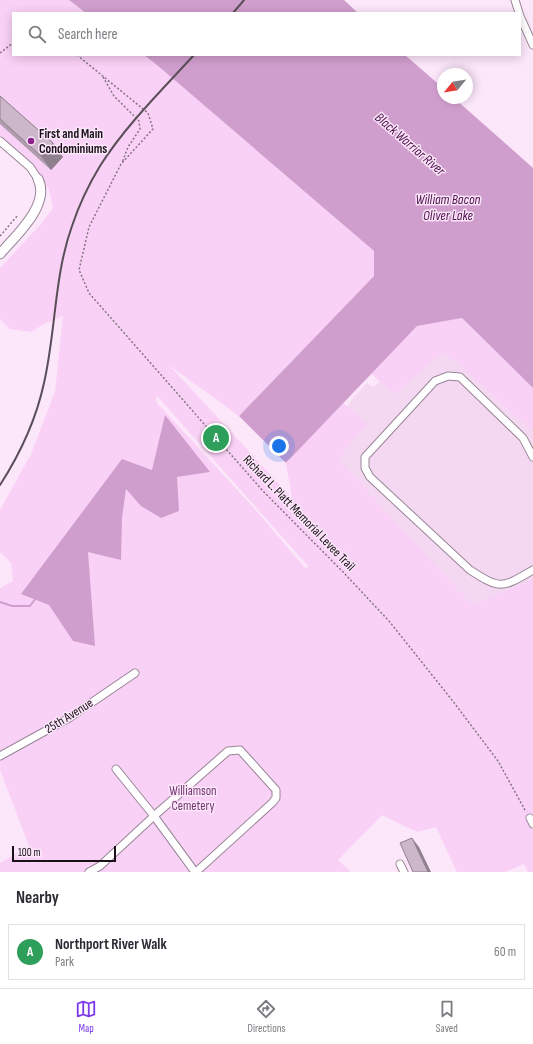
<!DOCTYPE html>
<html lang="en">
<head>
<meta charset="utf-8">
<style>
	:root { --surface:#fff; --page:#f7f7f7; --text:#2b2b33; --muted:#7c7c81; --line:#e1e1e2; --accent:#7c3aed }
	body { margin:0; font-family:"Sofia Sans Condensed",sans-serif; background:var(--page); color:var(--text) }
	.compass { position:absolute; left:437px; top:68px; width:36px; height:36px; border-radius:50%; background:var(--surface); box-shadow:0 2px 10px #0003; rotate:240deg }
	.scale { position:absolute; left:12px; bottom:10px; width:104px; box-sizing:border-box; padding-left:4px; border:2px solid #181117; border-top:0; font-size:11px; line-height:14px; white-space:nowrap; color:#181117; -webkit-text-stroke:3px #fce6fa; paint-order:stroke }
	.you { position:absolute; left:279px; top:446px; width:14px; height:14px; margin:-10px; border:3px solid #fff; border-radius:50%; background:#1a73e8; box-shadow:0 0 0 6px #1a73e833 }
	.badge { display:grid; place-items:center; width:26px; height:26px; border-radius:50%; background:var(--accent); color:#fff; font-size:13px; font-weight:700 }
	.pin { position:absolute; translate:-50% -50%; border:2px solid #fff; box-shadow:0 1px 4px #0006 }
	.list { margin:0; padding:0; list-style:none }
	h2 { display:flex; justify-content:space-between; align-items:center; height:52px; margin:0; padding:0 16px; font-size:17px }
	h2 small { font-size:13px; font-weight:400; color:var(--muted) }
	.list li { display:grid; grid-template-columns:26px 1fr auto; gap:12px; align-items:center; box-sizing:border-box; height:56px; margin:0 8px 8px; padding:0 8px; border:1px solid var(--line); border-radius:0px }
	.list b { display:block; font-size:15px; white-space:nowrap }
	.list p { margin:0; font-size:13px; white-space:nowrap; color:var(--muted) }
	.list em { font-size:13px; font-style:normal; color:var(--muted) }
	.icon { flex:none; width:22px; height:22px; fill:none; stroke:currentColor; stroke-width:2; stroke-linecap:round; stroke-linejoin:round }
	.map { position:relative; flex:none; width:533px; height:872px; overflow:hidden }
	.search { position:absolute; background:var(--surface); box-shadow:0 2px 10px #0003; left:12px; right:12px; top:12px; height:44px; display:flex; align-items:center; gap:10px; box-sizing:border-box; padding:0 14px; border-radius:0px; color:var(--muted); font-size:15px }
	.sheet { height:116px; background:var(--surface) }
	nav { display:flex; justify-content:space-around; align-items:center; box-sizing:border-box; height:56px; border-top:1px solid var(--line); background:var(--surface); font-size:11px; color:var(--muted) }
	nav a { display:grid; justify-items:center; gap:2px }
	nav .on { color:var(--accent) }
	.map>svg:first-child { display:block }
	.built { fill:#f4d8f1 }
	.green { fill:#f9d1f6; fill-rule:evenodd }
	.water { fill:#d09ecd }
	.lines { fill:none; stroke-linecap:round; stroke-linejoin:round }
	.stream { stroke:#d09ecd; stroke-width:2 }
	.minor-casing { stroke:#988596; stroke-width:9 }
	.major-casing { stroke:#988596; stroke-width:11 }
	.path { stroke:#837582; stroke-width:1.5; stroke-dasharray:2 2; stroke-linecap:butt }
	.minor { stroke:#fff; stroke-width:7 }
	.major { stroke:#fff; stroke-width:9 }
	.rail { stroke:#5a4f59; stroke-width:2 }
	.wall { fill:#af9dae }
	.shaded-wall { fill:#8f808d }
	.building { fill:#ccb7ca; stroke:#8f808d }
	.poi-dot { fill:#8b2389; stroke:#fce6fa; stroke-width:1.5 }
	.labels { text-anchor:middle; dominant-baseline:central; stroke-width:3; stroke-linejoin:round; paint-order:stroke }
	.poi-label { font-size:13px; font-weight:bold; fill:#181117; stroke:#fce6fa; text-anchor:start }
	.street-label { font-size:13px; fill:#181117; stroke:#fce6fa }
	.park-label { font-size:13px; fill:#723670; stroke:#fce6fa }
	.water-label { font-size:14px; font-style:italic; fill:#4b0f4a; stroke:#fce6fa }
</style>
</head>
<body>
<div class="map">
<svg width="533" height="872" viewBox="0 0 533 872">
	<rect width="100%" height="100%" fill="#fce6fa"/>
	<path class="built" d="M432,330L533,389V614L480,650L315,447L334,427L353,398L367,383L373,387L381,381Z"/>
	<g class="green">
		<path d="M0,0H69L86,13H13V55H144L157,65L374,251V276L239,416L169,365L292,498L286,463L343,403L368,424L338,459L472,605L533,579V872H528L524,864L505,872H457L436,827L417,832L382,815L338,860L351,872H97L95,869L87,872H0V863L29,846L0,770V588L13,581L11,563L0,552V510L31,454L55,392L63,316L44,324L31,332L10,329L0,319V268L40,225L53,208L49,189L25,160L0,138ZM156,396H157L309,567L305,568L252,506L157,403Z"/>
		<path d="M462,318L533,388V431L444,352L393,395L371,373L417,326Z"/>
	</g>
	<g class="water">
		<path d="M69,0H344L358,13H86Z"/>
		<path d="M144,55H405L443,88V98H454L533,168V388L462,318L417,326L286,463L239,416L374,276V251L157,65Z"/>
		<path d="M165,415L210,472L177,477L179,511L161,518L141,506L126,489L122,518L121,560L88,552L95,646L73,641L49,605L21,594L122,459L152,470Z"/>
	</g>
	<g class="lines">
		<path class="stream" d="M0,602L12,606H30L36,598"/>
		<g class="minor-casing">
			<g id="minor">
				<path d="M515,0L519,13"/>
				<path d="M520,16L533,45"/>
				<path d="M0,141L30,167L38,179"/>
				<path d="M533,457L523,438L460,377L448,376L435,381L365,457V468L370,477L470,570C501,590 502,588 533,570"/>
				<path d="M0,756L69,718L135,673"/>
				<path d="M116,769L154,816L228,751L240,750L276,790V798L272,803L196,872"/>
				<path d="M530,818L533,824"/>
				<path d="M400,864L404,872"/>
				<path d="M89,872L100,866L154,816L195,872"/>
			</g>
		</g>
		<g class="major-casing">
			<path id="major" d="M0,254C15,236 51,205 38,179"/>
		</g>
		<g class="path">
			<path d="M0,53L13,43"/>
			<path d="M77,55L148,113L153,129L121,164L89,227L79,270L89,293L263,491L344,573L389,621L452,700L498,761L526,812"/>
			<path d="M103,77L114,96L139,121L140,129L128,147L122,163"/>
			<path d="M0,236L18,215"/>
		</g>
		<use href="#minor" class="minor"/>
		<use href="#major" class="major"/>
		<g class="rail">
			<path d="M233,13L244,0"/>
			<path d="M0,485C20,454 36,420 44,383C56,331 54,276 72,226C79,205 89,184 100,166C126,125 162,90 194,55"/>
		</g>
	</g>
	<path class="wall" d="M0,96L53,143L63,157L51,170L0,124Z"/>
	<g class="shaded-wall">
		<path d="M53,143L63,157L51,170L41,156Z"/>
		<path d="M412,838L419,847L431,872H428Z"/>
	</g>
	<g class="building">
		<path d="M0,96L53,143L41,156L0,119Z"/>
		<path d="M412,838L428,872H413L400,843Z"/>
	</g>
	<circle class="poi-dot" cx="31" cy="141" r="4"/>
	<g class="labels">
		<g class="poi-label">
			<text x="39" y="134">First and Main<tspan x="39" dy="15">Condominiums</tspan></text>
		</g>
		<g class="street-label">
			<text transform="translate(299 513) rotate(46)">Richard L. Platt Memorial Levee Trail</text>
			<text transform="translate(69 716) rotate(-32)">25th Avenue</text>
		</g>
		<g class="park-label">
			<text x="193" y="791">Williamson<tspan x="193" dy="15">Cemetery</tspan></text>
		</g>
		<g class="water-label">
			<text transform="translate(410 144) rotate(41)">Black Warrior River</text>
			<text x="448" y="199">William Bacon<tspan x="448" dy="16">Oliver Lake</tspan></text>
		</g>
	</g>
</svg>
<svg class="compass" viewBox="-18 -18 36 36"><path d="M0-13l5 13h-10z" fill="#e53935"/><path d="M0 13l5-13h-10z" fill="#7c7c81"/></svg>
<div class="scale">100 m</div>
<div class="you"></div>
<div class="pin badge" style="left:216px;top:438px;background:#2e9e5b">A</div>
<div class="search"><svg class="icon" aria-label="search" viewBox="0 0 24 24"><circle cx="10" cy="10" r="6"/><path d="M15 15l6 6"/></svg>Search here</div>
</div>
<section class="sheet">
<h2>Nearby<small></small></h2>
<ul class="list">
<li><span class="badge" style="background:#2e9e5b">A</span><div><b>Northport River Walk</b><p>Park</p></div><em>60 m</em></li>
</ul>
</section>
<nav>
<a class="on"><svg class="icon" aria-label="map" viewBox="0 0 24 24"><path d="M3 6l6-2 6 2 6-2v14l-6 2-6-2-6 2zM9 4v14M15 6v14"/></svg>Map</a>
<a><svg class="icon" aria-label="directions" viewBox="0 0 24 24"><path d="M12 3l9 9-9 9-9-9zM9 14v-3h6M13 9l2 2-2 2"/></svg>Directions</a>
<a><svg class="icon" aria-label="saved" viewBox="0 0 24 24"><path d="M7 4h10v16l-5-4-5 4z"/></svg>Saved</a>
</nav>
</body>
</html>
